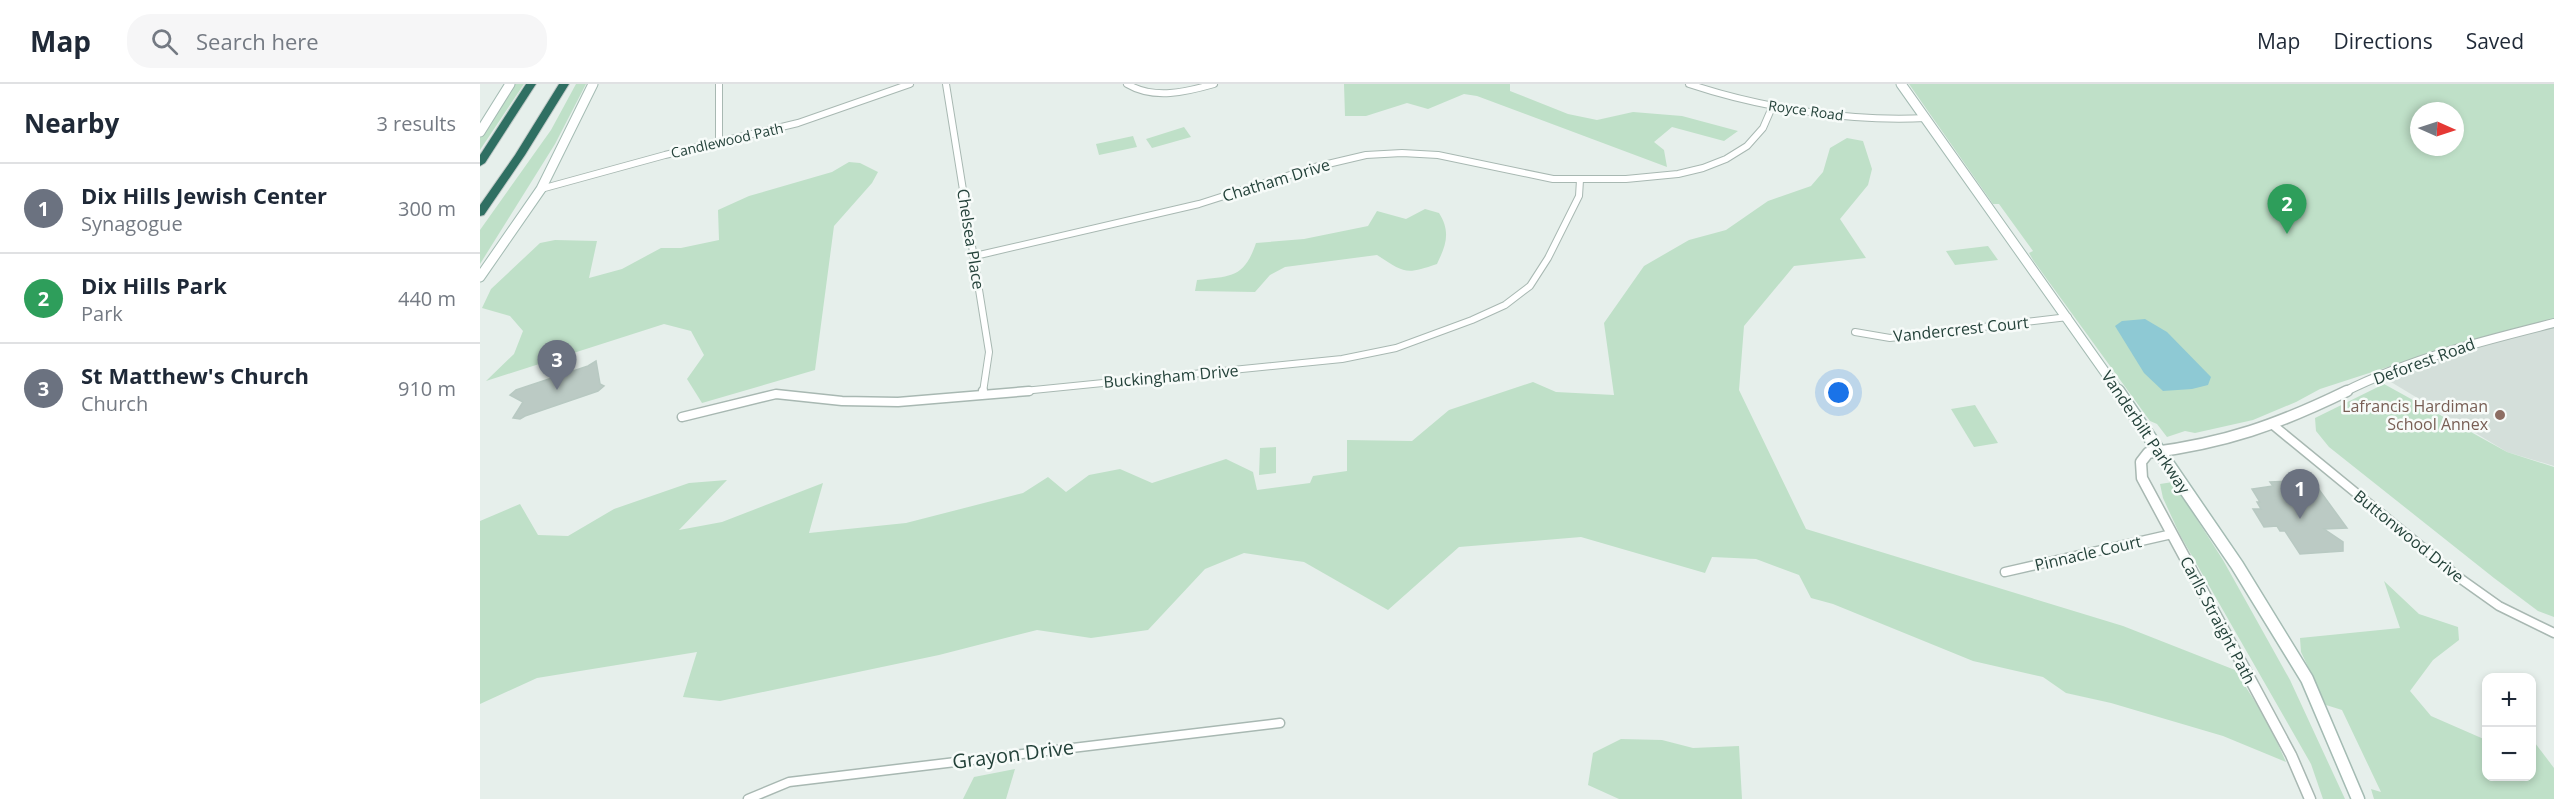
<!DOCTYPE html>
<html lang="en">
<head>
<meta charset="utf-8">
<style>
	:root { --surface:#fff; --page:#f6f6f7; --text:#1f2937; --muted:#747a83; --line:#e0e1e3; --accent:#7f5249 }
	body { margin:0; font-family:"Open Sans",sans-serif; background:var(--page); color:var(--text) }
	.controls { position:absolute; right:18px; bottom:18px; display:grid; overflow:hidden; border-radius:12px; box-shadow:0 3px 9px #0003 }
	.controls button { width:54px; height:54px; display:grid; place-items:center; padding:0; border:0; border-bottom:2px solid var(--line); background:var(--surface); color:var(--text); font:30px sans-serif }
	.compass { position:absolute; left:1930px; top:18px; width:54px; height:54px; border-radius:50%; background:var(--surface); box-shadow:0 3px 9px #0003; rotate:93deg }
	.you { position:absolute; left:1359px; top:309px; width:21px; height:21px; margin:-15px; border:4px solid #fff; border-radius:50%; background:#1a73e8; box-shadow:0 0 0 9px #1a73e833 }
	.badge { display:grid; place-items:center; width:39px; height:39px; border-radius:50%; background:var(--accent); color:#fff; font-size:20px; font-weight:700 }
	.pin { position:absolute; translate:-50% -50px; filter:drop-shadow(0 2px 3px #0008) }
	.pin::after { content:''; position:absolute; top:32px; width:21px; height:18px; background:inherit; clip-path:polygon(0 0,100% 0,50% 100%) }
	.list { margin:0; padding:0; list-style:none }
	h2 { display:flex; justify-content:space-between; align-items:center; height:78px; margin:0; padding:0 24px; font-size:26px }
	h2 small { font-size:20px; font-weight:400; color:var(--muted) }
	.list li { display:grid; grid-template-columns:39px 1fr auto; gap:18px; align-items:center; box-sizing:border-box; height:90px; padding:0 24px; border-top:2px solid var(--line) }
	.list b { display:block; font-size:22px; white-space:nowrap }
	.list p { margin:0; font-size:20px; white-space:nowrap; color:var(--muted) }
	.list em { font-size:20px; font-style:normal; color:var(--muted) }
	.icon { flex:none; width:33px; height:33px; fill:none; stroke:currentColor; stroke-width:2; stroke-linecap:round; stroke-linejoin:round }
	.map { position:relative; flex:none; width:2074px; height:715px; overflow:hidden }
	header { display:flex; align-items:center; gap:36px; box-sizing:border-box; height:84px; padding:0 30px; background:var(--surface); border-bottom:2px solid var(--line) }
	header strong { font-size:28px }
	nav { display:flex; gap:33px; margin-inline-start:auto; font-size:21px }
	.search { width:420px; height:54px; background:var(--page); display:flex; align-items:center; gap:15px; box-sizing:border-box; padding:0 21px; border-radius:24px; color:var(--muted); font-size:22px }
	main { display:flex }
	aside { flex:1; background:var(--surface) }
	.map>svg:first-child { display:block }
	.built { fill:#d4dfda }
	.green { fill:#bfe0c8; fill-rule:evenodd }
	.water { fill:#8ec9d4 }
	.building { fill:#bbcac4; stroke:#b8c9c2; stroke-width:1.5 }
	.lines { fill:none; stroke-linecap:round; stroke-linejoin:round }
	.minor-far1-casing { stroke:#a8b8b2; stroke-width:8 }
	.minor-casing { stroke:#a8b8b2; stroke-width:11 }
	.tertiary-far1-casing { stroke:#a8b8b2; stroke-width:10 }
	.tertiary-casing { stroke:#a8b8b2; stroke-width:13 }
	.secondary-far1-casing { stroke:#a4bbb3; stroke-width:11 }
	.secondary-casing { stroke:#a4bbb3; stroke-width:15 }
	.motorway-casing { stroke:#c2cac8; stroke-width:2 }
	.minor-far1 { stroke:#fff; stroke-width:6 }
	.minor { stroke:#fff; stroke-width:8 }
	.tertiary-far1 { stroke:#fff; stroke-width:8 }
	.tertiary { stroke:#fff; stroke-width:10 }
	.secondary-far1 { stroke:#fff; stroke-width:9 }
	.secondary { stroke:#fff; stroke-width:12 }
	.motorway { fill:#2f6f62; fill-rule:evenodd }
	.education-dot { fill:#8d6e63; stroke:#f7fbf9; stroke-width:2 }
	.labels { text-anchor:middle; dominant-baseline:central; stroke-width:5; stroke-linejoin:round; paint-order:stroke }
	.far-street-label { font-size:14px; fill:#24423a; stroke:#f7fbf9 }
	.street-label { font-size:16px; fill:#24423a; stroke:#f7fbf9 }
	.education-label { font-size:16px; fill:#785e54; stroke:#f7fbf9; text-anchor:end }
	.near-street-label { font-size:20px; fill:#24423a; stroke:#f7fbf9 }
</style>
</head>
<body>
<header>
<strong>Map</strong>
<div class="search"><svg class="icon" aria-label="search" viewBox="0 0 24 24"><circle cx="10" cy="10" r="6"/><path d="M15 15l6 6"/></svg>Search here</div>
<nav><a>Map</a><a>Directions</a><a>Saved</a></nav>
</header>
<main>
<aside>
<h2>Nearby<small>3 results</small></h2>
<ul class="list">
<li><span class="badge" style="background:#6b7280">1</span><div><b>Dix Hills Jewish Center</b><p>Synagogue</p></div><em>300 m</em></li>
<li><span class="badge" style="background:#2e9e5b">2</span><div><b>Dix Hills Park</b><p>Park</p></div><em>440 m</em></li>
<li><span class="badge" style="background:#6b7280">3</span><div><b>St Matthew's Church</b><p>Church</p></div><em>910 m</em></li>
</ul>
</aside>
<div class="map">
<svg width="2074" height="715" viewBox="0 0 2074 715">
	<rect width="100%" height="100%" fill="#e6efeb"/>
	<path class="built" d="M2074,236V382L2027,368L1906,295L1917,280Z"/>
	<g class="green">
		<path d="M35,0H44L0,66V54Z"/>
		<path d="M96,0H106L75,60L0,180V146L71,46Z"/>
		<path d="M864,0H1030V7L1088,30L1117,36L1153,28L1202,32L1258,47L1244,57L1192,43L1174,58L1184,66L1187,83L997,12L984,10L948,25L927,19L886,32H865Z"/>
		<path d="M1429,0H2074V236L1917,280L1840,305L1816,318L1773,336L1715,349L1705,347L1687,353L1677,340L1670,337L1553,176L1549,169L1553,167L1519,120H1513ZM1939,27H1975V63H1939Z"/>
		<path d="M704,43L711,53L672,64L666,55Z"/>
		<path d="M653,52L657,63L619,71L616,60Z"/>
		<path d="M1367,54L1383,57L1392,85L1388,101L1360,135L1386,174L1314,182L1264,242L1259,306L1326,445L1643,542L1755,586L1788,638L1806,678L1743,652L1631,619L1586,609L1563,593L1493,577L1353,520L1331,514L1319,491L1276,475L1232,473L1225,489L1101,453L979,463L908,526L824,478L764,469L725,485L668,546L611,554L557,546L459,571L240,617L203,613L217,568L57,594L0,620V437L40,420L58,451L88,452L134,425L209,399L247,396L199,446L242,438L343,399L329,449L426,439L543,409L568,393L586,408L609,391L640,385L672,399L746,375L773,388L777,406L830,399L833,392L867,387V356L932,357L969,326L1053,298L1076,308L1134,311L1124,239L1164,182L1209,156L1246,146L1288,117L1331,102L1343,88L1350,64Z"/>
		<path d="M369,78L380,79L398,88L392,99L354,142L335,286L222,319L207,295L224,271L211,247L184,240L6,297L34,270L43,247L30,232L2,224L11,205L60,159L75,156L117,157L109,194L142,185L181,164H201L239,156L238,126L269,112L352,88Z"/>
		<path d="M945,125L959,129C971,148 966,161 957,180C925,191 925,189 897,171L805,183L790,191L775,208L715,207L717,196C752,192 764,194 776,159L824,155L888,142L897,127L926,135Z"/>
		<path d="M1508,162L1518,176L1475,181L1466,167Z"/>
		<path d="M1904,300L2027,368L2074,383V533L2058,527L2014,494L1849,363L1836,347L1835,334Z"/>
		<path d="M1495,321L1518,359L1494,363L1471,325Z"/>
		<path d="M796,363V389L779,391L780,364Z"/>
		<path d="M1693,398L1743,476L1810,596L1865,715H1843L1831,680L1700,451L1683,414L1680,400Z"/>
		<path d="M1904,497L1939,530L1978,543L1979,556L1953,576L1930,607L1951,632L2006,656V692H2052V655L2074,684V715H1894L1891,705L1901,708L1862,626L1846,621L1821,568L1820,554L1920,544Z"/>
		<path d="M1141,655L1182,656L1213,664L1259,662L1262,715H1139L1108,701L1113,669Z"/>
		<path d="M535,685L526,715H483L494,693Z"/>
	</g>
	<path class="water" d="M1665,235L1687,248L1731,293L1728,301L1712,305L1683,307L1664,289L1635,242L1642,237Z"/>
	<g class="building">
		<path d="M116,277L120,300L124,302L118,307L45,332L40,335L33,334L43,318L30,311L36,306L108,282Z"/>
		<path d="M1832,396L1867,444L1844,445L1863,458V467L1820,470L1805,447H1800L1797,442L1784,443L1773,425H1781L1777,418H1780L1772,405L1793,402L1790,398Z"/>
	</g>
	<g class="lines">
		<g class="minor-far1-casing">
			<g id="minor-far1">
				<path d="M239,0V58"/>
				<path d="M466,0L509,268L503,308"/>
				<path d="M647,0C674,16 706,8 734,0"/>
				<path d="M1209,0C1281,24 1370,38 1446,34"/>
				<path d="M61,105L185,71L318,39L430,0"/>
				<path d="M495,172L719,120L835,83L886,71L922,69L958,71L1073,95H1146L1198,90L1223,84L1246,75L1267,62L1283,44L1293,21"/>
				<path d="M1375,248L1410,254L1588,233"/>
				<path d="M534,308L862,275L916,264L992,236L1025,221L1050,202L1068,174L1099,112L1100,96"/>
			</g>
		</g>
		<g class="minor-casing">
			<g id="minor">
				<path d="M503,310V307"/>
				<path d="M202,333L296,310L362,317L418,318L549,307"/>
				<path d="M1793,341L1981,495L2019,522L2074,549"/>
				<path d="M1525,488L1692,450"/>
				<path d="M268,715L309,698L800,639"/>
			</g>
		</g>
		<g class="tertiary-far1-casing">
			<path id="tertiary-far1" d="M1864,308C1930,275 2002,257 2074,239"/>
		</g>
		<g class="tertiary-casing">
			<path id="tertiary" d="M1830,715L1811,671L1662,394L1661,378L1668,369C1746,359 1797,341 1867,307"/>
		</g>
		<g class="secondary-far1-casing">
			<g id="secondary-far1">
				<path d="M1421,0L1639,308"/>
				<path d="M0,48L30,0"/>
				<path d="M0,193L61,105L113,0"/>
			</g>
		</g>
		<g class="secondary-casing">
			<path id="secondary" d="M1638,307L1757,481L1827,595L1878,715"/>
		</g>
		<g class="motorway-casing">
			<g id="motorway">
				<path d="M46,0H56L5,79L0,82V71Z"/>
				<path d="M79,0H89L45,71L4,131L0,132V121L35,71Z"/>
			</g>
		</g>
		<use href="#minor-far1" class="minor-far1"/>
		<use href="#minor" class="minor"/>
		<use href="#tertiary-far1" class="tertiary-far1"/>
		<use href="#tertiary" class="tertiary"/>
		<use href="#secondary-far1" class="secondary-far1"/>
		<use href="#secondary" class="secondary"/>
		<use href="#motorway" class="motorway"/>
	</g>
	<circle class="education-dot" cx="2020" cy="331" r="6"/>
	<g class="labels">
		<g class="far-street-label">
			<text transform="translate(1326 26) rotate(8)">Royce Road</text>
			<text transform="translate(247 56) rotate(-13)">Candlewood Path</text>
		</g>
		<g class="street-label">
			<text transform="translate(796 96) rotate(-17)">Chatham Drive</text>
			<text transform="translate(491 155) rotate(81)">Chelsea Place</text>
			<text transform="translate(1481 245) rotate(-6)">Vandercrest Court</text>
			<text transform="translate(1944 277) rotate(-20)">Deforest Road</text>
			<text transform="translate(691 292) rotate(-5)">Buckingham Drive</text>
			<text transform="translate(1666 348) rotate(56)">Vanderbilt Parkway</text>
			<text transform="translate(1929 452) rotate(39)">Buttonwood Drive</text>
			<text transform="translate(1608 469) rotate(-13)">Pinnacle Court</text>
			<text transform="translate(1738 536) rotate(62)">Carlls Straight Path</text>
		</g>
		<g class="education-label">
			<text x="2008" y="322">Lafrancis Hardiman<tspan x="2008" dy="18">School Annex</tspan></text>
		</g>
		<g class="near-street-label">
			<text transform="translate(533 670) rotate(-7)">Grayon Drive</text>
		</g>
	</g>
</svg>
<div class="controls">
<button>+</button>
<button>−</button>
</div>
<svg class="compass" viewBox="-18 -18 36 36"><path d="M0-13l5 13h-10z" fill="#e53935"/><path d="M0 13l5-13h-10z" fill="#747a83"/></svg>
<div class="you"></div>
<div class="pin badge" style="left:1820px;top:435px;background:#6b7280">1</div>
<div class="pin badge" style="left:1807px;top:150px;background:#2e9e5b">2</div>
<div class="pin badge" style="left:77px;top:306px;background:#6b7280">3</div>
</div>
</main>
</body>
</html>
